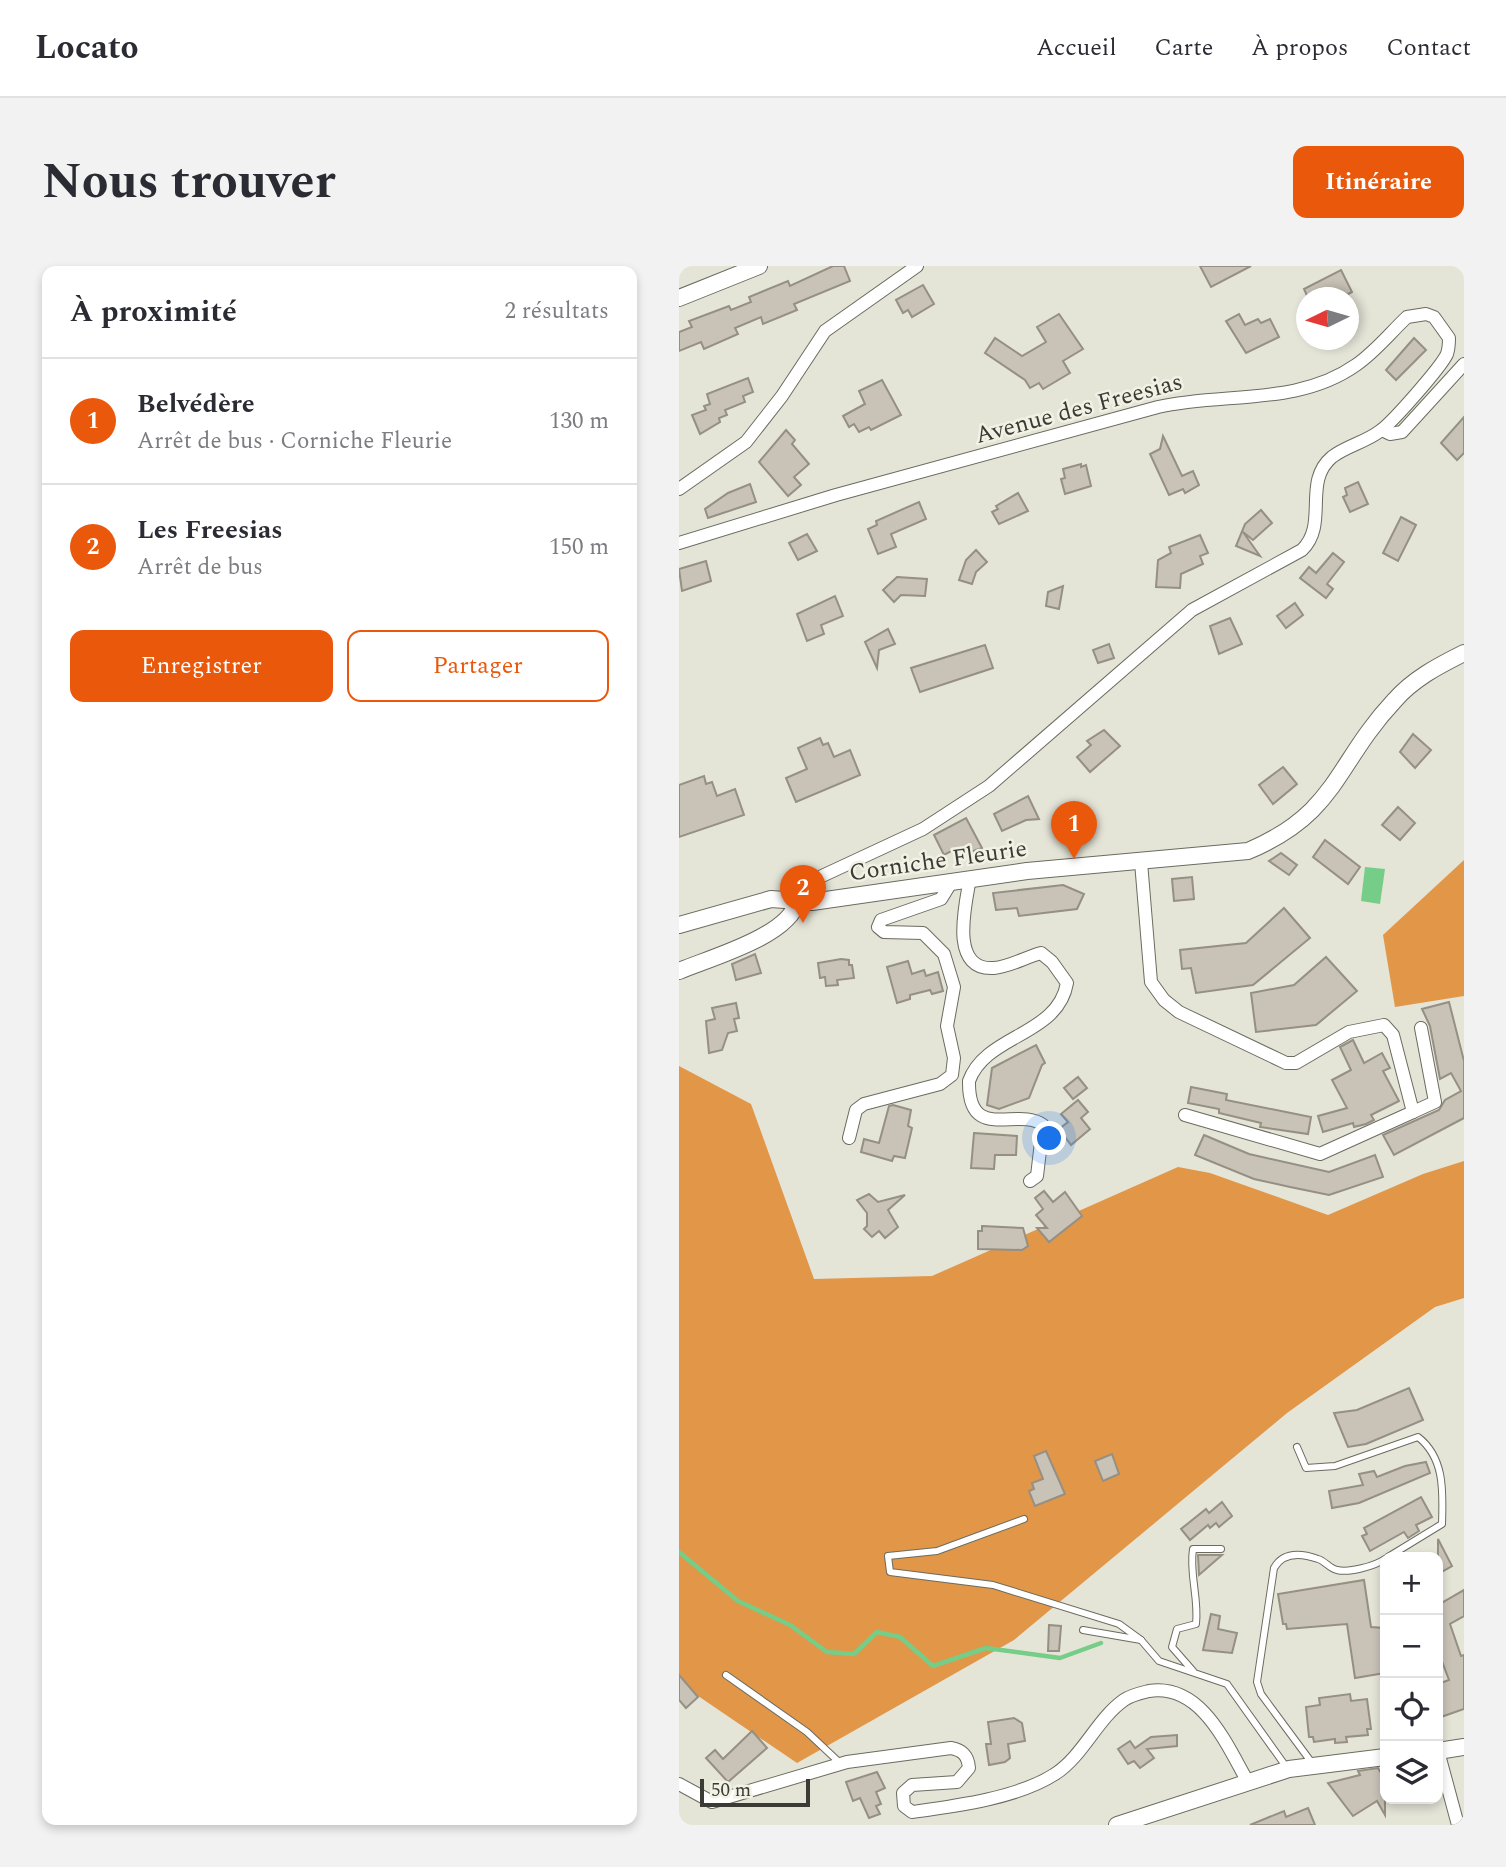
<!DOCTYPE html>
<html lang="fr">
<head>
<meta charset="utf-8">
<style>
	:root { --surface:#fff; --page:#f2f2f3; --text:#2b2b33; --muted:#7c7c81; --line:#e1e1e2; --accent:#ea580c }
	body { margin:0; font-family:Spectral,serif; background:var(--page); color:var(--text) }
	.controls { position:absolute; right:21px; bottom:21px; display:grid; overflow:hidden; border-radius:14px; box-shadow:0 4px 10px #0003 }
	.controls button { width:63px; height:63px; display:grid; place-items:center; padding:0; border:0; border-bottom:2px solid var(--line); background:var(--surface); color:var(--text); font:35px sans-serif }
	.compass { position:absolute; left:617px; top:21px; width:63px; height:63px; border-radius:50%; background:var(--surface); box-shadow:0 4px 10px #0003; rotate:265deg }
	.scale { position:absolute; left:21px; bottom:18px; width:110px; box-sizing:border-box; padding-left:7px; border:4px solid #3b3b36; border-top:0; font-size:19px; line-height:24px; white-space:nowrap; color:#3b3b36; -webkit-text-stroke:5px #f1f1e4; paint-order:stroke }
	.you { position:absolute; left:371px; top:873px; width:24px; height:24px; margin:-18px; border:5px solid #fff; border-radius:50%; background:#1a73e8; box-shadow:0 0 0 10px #1a73e833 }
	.badge { display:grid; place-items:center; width:46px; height:46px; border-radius:50%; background:var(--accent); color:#fff; font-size:23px; font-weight:700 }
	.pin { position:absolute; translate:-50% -58px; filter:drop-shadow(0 2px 4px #0008) }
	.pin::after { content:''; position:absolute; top:37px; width:24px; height:21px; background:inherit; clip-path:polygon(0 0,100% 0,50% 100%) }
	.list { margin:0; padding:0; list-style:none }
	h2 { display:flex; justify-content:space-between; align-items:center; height:91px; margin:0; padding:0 28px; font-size:30px }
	h2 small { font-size:23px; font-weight:400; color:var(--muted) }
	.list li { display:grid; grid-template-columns:46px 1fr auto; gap:21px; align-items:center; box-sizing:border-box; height:126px; padding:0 28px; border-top:2px solid var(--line) }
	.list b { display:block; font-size:26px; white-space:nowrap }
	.list p { margin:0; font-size:23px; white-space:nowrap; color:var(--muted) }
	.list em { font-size:23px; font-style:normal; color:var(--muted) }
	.actions { display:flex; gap:14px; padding:21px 28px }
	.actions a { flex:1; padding:16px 0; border:2px solid var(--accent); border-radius:14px; text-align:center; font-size:24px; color:var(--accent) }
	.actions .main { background:var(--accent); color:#fff }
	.icon { flex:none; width:38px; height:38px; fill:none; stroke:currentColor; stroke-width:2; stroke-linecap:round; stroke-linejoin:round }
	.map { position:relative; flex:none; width:785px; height:1559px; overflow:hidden; border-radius:14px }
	header { display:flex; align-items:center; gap:42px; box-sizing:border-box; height:98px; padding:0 35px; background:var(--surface); border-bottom:2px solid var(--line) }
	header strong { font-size:33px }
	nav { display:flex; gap:38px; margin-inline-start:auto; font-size:24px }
	.intro { display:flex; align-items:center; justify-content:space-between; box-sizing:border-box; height:168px; padding:0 42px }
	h1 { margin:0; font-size:49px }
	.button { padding:18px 32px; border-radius:14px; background:var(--accent); color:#fff; font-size:24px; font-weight:700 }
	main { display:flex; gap:42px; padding:0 42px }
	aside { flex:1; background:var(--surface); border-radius:14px; box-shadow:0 4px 10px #0003 }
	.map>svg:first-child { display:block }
	.forest { fill:#e19648 }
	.water { fill:#76cd88 }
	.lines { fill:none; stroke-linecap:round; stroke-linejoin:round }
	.stream { stroke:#76cd88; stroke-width:4.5 }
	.building { fill:#c8c2b7; stroke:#958f84; stroke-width:2 }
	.lane-casing { stroke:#6b6b60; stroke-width:8 }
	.street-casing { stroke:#6b6b60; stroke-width:14 }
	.secondary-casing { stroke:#6b6b60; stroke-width:18 }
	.lane { stroke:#fff; stroke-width:6 }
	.street { stroke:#fff; stroke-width:12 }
	.secondary { stroke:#fff; stroke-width:16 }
	.labels { text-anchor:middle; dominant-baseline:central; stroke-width:5; stroke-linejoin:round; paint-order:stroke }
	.street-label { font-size:24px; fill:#3b3b36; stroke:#f1f1e4 }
</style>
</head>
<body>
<header>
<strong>Locato</strong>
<nav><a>Accueil</a><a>Carte</a><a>À propos</a><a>Contact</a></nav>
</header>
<div class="intro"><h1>Nous trouver</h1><a class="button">Itinéraire</a></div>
<main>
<aside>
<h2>À proximité<small>2 résultats</small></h2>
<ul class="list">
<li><span class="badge">1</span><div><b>Belvédère</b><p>Arrêt de bus · Corniche Fleurie</p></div><em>130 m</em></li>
<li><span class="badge">2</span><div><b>Les Freesias</b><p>Arrêt de bus</p></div><em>150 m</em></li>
</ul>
<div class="actions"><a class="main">Enregistrer</a><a>Partager</a></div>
</aside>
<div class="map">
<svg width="785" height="1559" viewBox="0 0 785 1559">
	<rect width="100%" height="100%" fill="#e4e4d7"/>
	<g class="forest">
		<path d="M785,594V730L716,741L704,669Z"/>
		<path d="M0,800L72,838L135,1013L253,1010L499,901L531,907L649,949L744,908L785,895V1032L756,1041L608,1147L335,1374L118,1497L0,1417Z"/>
	</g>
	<path class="water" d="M686,601L706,603L701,638L682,635Z"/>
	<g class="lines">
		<path class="stream" d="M0,1286L59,1335L111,1359L148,1386L175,1388L198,1366L221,1371L254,1400L307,1382L381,1392L422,1377"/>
	</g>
	<g class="building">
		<path d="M154,0H165L171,15L115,38L118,44L84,58L82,51L56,62L59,68L25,83L22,76L0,85V66L13,61L10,55L50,40L52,44L72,36L70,31L109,15L111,20Z"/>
		<path d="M521,0H572L532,21Z"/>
		<path d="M662,4L673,26L662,32H629L625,23Z"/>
		<path d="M244,19L255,38L233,51L229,44L224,47L217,34Z"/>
		<path d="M380,48L404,83L384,95L391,107L364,123L360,117L351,122L346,114L306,87L316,72L343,90L367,76L358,61Z"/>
		<path d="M560,48L566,59L579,53L582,57L591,53L600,71L567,87L547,55Z"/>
		<path d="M735,72L747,84L717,114L707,104Z"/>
		<path d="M69,112L74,126L64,130L66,136L46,144L48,149L40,152L41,156L21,168L13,149L27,144L25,140L31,138L28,128Z"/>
		<path d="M203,114L222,149L192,164L190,161L180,166L175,158L170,161L164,150L186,138L180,125Z"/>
		<path d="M785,151V187L778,194L762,177Z"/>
		<path d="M107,164L116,174L113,178L130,198L115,211L122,219L109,230L80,196Z"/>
		<path d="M484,170L503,210L514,205L520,219L506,227L504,223L490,229L471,188L481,183Z"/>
		<path d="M402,198V201L407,199L412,220L386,228L382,213L386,212L384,203Z"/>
		<path d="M679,216L689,238L671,246L664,231L668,229L666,222Z"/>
		<path d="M71,218L77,236L29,252L26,243L49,227Z"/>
		<path d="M339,227L349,245L320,258L313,246L319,243L317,240Z"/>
		<path d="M240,236L247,253L212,268L217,281L199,288L189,263L198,259L197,255Z"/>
		<path d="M582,244L593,257L574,274L564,266L581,290L557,280L566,258Z"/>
		<path d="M722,251L737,259L719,295L704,287Z"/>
		<path d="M128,268L138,285L119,294L110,277Z"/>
		<path d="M521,269L529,287L521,290L524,298L502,308L501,322L477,321L479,294L492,287L490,281Z"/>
		<path d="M297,284L308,296L297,306L293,318L280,314L287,294Z"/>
		<path d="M654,287L665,296L648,318L654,323L647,332L621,312L630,301L637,307Z"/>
		<path d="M27,295L32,315L3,325L0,303Z"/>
		<path d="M218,311L248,313L246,330L222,329L215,336L204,324Z"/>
		<path d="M384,320L380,343L367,340L369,326Z"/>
		<path d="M156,330L164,350L142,359L145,368L128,375L118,348Z"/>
		<path d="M616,337L624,349L607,362L598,350Z"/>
		<path d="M551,352L563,378L540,388L531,360Z"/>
		<path d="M209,363L216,378L200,384L198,402L186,376Z"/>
		<path d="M430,378L435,392L419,397L414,384Z"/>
		<path d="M306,379L314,402L241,426L232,402Z"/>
		<path d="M425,464L441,480L411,506L398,491L412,479L408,475Z"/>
		<path d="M734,468L752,484L736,502L721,486Z"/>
		<path d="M141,472L144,479L149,477L155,491L171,484L181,509L117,536L107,512L128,503L119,482Z"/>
		<path d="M604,501L618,518L594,538L580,519Z"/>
		<path d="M25,510L27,518L33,516L38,530L56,523L65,549L0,571V519Z"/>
		<path d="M349,530L360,553L347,554L323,565L315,548Z"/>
		<path d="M719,541L736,557L721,574L703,559Z"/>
		<path d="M287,552L303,582L280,590L276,583L265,589L255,569Z"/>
		<path d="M646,574L681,601L669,618L634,591Z"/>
		<path d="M602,587L618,599L610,609L590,595Z"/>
		<path d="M513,611L515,633L495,635L493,613Z"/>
		<path d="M384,619L405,628L398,643L340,650L338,642L317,644L314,627Z"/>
		<path d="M605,642L631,672L574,719L517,727L512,702L503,703L501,684L567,677Z"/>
		<path d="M76,688L82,707L57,714L53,698Z"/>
		<path d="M647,691L678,725L637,759L577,766L572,727L615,719Z"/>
		<path d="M162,693L170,694V699H173L175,712L158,714L159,719L147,720L146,711L141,712L139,697Z"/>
		<path d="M229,695L233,708L245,704L247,710L259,706L264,725L253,728L251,724L231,729V733L218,737L208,701Z"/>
		<path d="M770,736L785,795V852L715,889L704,869L760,844L766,834L782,825L772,807L761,813L751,760L743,743Z"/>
		<path d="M57,737L60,752L55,753L58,765L49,767L43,784L30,787L27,755L36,753L33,742Z"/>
		<path d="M674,774L685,797L703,787L711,802L704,805L720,835L692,849L695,854L687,858L675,861L674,857L644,866L639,850L668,842L653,814L672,804L661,781Z"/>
		<path d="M357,779L366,797L363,799L350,832L320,843L308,839L313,802Z"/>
		<path d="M399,811L408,822L394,833L385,822Z"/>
		<path d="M512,821L548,828L547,834L632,851L629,868L581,861L582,857L540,847V843L509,837Z"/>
		<path d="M399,834L409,846L402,852L411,863L392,879L380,863L389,856L382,848Z"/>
		<path d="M214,839L232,844L229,860L233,862L226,892L215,890L213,895L182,886L185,873L200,877L210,840Z"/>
		<path d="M295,867L338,870L337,889H316L315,903L292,902Z"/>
		<path d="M525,869L570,888L650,906L696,889L704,911L650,929L611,921L575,913L516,889Z"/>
		<path d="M365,925L374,936L386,926L403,950L370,976L358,962H368L357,949L364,943L356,932Z"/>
		<path d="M190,928L199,936L226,929L209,944L219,961L206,972L200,965L193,971L185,963L188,960V947L178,934Z"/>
		<path d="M303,960L344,962L349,980L343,984L299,983V965H303Z"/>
		<path d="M730,1122L744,1154L687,1178L669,1181L655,1147L678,1144Z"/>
		<path d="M367,1185L386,1228L356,1240L350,1225L355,1223L353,1217L364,1213L355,1190Z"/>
		<path d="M433,1188L440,1208L424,1215L416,1195Z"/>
		<path d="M747,1196L751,1207L680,1237L653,1242L650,1225L684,1219L680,1208L695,1205L698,1211L726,1200Z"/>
		<path d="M742,1231L753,1251L737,1259L740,1265L729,1272L725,1266L691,1285L683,1270L688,1268L685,1262Z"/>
		<path d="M543,1236L553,1250L540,1261L537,1257L531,1262L529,1259L511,1274L502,1263L527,1243L530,1247Z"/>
		<path d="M759,1273L773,1300L759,1308Z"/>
		<path d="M519,1289H543L520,1309Z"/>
		<path d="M685,1314L692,1361L705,1362L706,1407L676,1412L668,1358L608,1363L607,1358H604L599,1328Z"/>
		<path d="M785,1324V1350L771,1358L782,1390L785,1389V1443L759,1452V1418L770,1414L759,1385V1339Z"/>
		<path d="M532,1348L541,1350L539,1363L558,1367L553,1387L524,1384Z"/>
		<path d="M370,1359L382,1360L380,1385H369Z"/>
		<path d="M0,1409L19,1431L7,1442L0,1434Z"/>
		<path d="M671,1428L672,1435L688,1433L692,1463H688L689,1469L667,1471L668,1476L656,1477V1473L635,1476L634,1471H630L627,1441L641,1439L640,1432Z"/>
		<path d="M335,1452L343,1457L346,1475L329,1478L331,1492L326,1496L310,1499L307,1478H312L309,1456Z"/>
		<path d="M73,1465L88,1482L49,1516L27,1492L36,1484L44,1493Z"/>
		<path d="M498,1469V1480L468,1483L475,1492L461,1502L455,1495L449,1498L439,1483L451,1475L456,1482L472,1471Z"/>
		<path d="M699,1502L706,1514V1549L698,1535L674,1550L649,1517L681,1509L679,1505Z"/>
		<path d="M198,1506L206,1522L197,1526L202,1538L197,1540L201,1548L190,1552L181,1532L174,1535L167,1516Z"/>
		<path d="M629,1542L636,1559H571L605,1545L607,1551Z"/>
	</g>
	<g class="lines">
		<g class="lane-casing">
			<g id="lane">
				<path d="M618,1181L627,1202L656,1200L739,1171C766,1192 764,1226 763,1258L709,1291"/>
				<path d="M345,1253L258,1285L209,1290L211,1306L314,1319L440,1358L462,1374"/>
				<path d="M404,1364L462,1374L480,1395L548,1418L608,1502"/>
				<path d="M514,1405L493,1381L498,1363L517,1358C520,1332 510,1308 514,1283H542"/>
				<path d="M47,1409L128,1466L161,1497"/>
				<path d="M633,1497L582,1428L578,1416L595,1302C604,1286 622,1287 639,1293C646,1295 651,1303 658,1304C670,1307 696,1300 706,1293"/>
			</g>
		</g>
		<g class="street-casing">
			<g id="street">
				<path d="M703,164L711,168L723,166L785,98"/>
				<path d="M0,223L67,176L103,130L146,65L238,0"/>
				<path d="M0,277L157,229L479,141C545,126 619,140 677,99C696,86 712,66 728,51L747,48L755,51L770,72C770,77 770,82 768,88C762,101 713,157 701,165C687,176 667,180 653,191C623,216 650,258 623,284L513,344L310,520L244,563L143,610L131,617L118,636"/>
				<path d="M462,596L472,716L485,734L500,746L607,797H617L670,766L705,759L714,769L734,846L641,888L506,849"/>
				<path d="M291,612C287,637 269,705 315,702C330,701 347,691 362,687L373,696L388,717C379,770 307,768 290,815C289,878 339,840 364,859L358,910L351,915"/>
				<path d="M734,846L756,836L742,762"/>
				<path d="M170,872L177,844L185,838L261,818L273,809L275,792L268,760L275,721L265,688L244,667L205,666L199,661L202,654L262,633L273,615"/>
				<path d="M759,1485L779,1559"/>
				<path d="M0,1518L33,1536L168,1496L272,1482C284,1484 289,1490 290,1502L278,1516L233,1519L224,1527L225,1540L233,1546C277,1540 339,1532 376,1508C404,1490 418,1453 445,1434C452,1429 462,1427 470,1425C523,1417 548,1480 569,1516"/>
			</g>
		</g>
		<g class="secondary-casing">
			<g id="secondary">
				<path d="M0,32L80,0"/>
				<path d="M0,659L92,633L133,636L348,605L569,585C659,547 656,498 715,435C734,413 759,400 785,387"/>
				<path d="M0,705C31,692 110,670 118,636"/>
				<path d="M759,1485L785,1481"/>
				<path d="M438,1559L610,1503L706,1491"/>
			</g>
		</g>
		<use href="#lane" class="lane"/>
		<use href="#street" class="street"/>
		<use href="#secondary" class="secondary"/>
	</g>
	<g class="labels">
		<g class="street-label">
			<text transform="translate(400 143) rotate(-15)">Avenue des Freesias</text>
			<text transform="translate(259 595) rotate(-8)">Corniche Fleurie</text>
		</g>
	</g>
</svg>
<div class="controls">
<button>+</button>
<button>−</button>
<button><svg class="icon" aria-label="locate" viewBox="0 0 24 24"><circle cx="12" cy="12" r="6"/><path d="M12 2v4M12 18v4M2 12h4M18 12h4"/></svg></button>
<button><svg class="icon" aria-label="layers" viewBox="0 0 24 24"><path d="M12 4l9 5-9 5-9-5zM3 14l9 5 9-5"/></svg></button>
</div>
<svg class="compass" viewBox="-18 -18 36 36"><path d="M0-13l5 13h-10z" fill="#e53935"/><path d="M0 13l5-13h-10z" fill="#7c7c81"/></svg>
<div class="scale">50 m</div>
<div class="you"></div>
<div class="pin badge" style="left:395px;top:593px">1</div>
<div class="pin badge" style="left:124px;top:657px">2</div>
</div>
</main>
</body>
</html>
